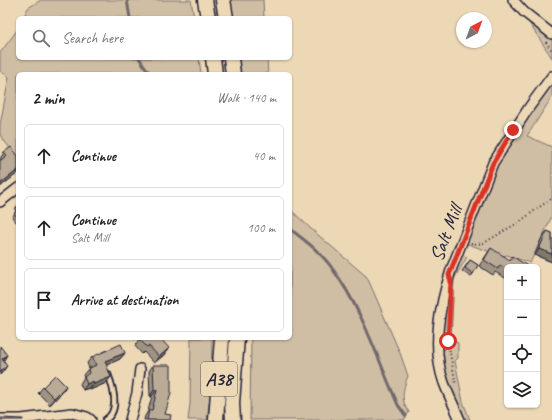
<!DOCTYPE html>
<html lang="en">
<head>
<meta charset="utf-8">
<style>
	:root { --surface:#fff; --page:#f2f2f2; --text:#222; --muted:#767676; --line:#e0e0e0 }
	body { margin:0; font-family:Caveat,sans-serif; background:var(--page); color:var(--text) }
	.controls { position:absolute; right:12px; bottom:12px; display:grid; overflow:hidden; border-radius:6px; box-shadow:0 1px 3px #0004 }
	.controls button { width:36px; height:36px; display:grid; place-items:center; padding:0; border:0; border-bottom:1px solid var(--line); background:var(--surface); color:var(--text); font:20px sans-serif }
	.compass { position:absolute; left:456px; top:12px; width:36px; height:36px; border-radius:50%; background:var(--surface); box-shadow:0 1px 3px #0004; rotate:41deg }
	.stop { position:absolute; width:12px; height:12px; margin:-9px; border:3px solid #d93025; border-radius:50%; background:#fff }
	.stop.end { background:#d93025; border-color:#fff; box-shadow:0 1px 4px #0008 }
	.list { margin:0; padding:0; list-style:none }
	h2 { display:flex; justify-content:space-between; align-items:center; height:52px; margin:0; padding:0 16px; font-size:17px }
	h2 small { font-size:13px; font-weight:400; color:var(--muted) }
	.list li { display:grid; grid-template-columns:26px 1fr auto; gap:12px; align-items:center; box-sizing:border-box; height:64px; margin:0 8px 8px; padding:0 8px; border:1px solid var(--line); border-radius:6px }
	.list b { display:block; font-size:15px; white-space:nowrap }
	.list p { margin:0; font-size:13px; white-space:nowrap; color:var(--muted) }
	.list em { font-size:13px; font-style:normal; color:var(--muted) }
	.icon { flex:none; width:22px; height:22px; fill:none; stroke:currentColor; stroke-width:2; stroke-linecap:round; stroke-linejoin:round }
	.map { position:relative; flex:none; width:552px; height:420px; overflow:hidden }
	.search { position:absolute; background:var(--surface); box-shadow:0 1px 3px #0004; left:16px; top:16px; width:276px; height:44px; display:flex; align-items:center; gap:10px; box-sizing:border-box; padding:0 14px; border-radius:6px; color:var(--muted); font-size:15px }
	.panel { position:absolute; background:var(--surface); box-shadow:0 1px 3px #0004; left:16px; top:72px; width:276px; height:268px; border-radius:6px }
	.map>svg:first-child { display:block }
	.green { fill:#d0bea4; stroke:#797070 }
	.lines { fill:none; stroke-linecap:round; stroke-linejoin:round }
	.stream { stroke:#72696c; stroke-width:3 }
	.service-casing { stroke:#22223b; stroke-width:8 }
	.minor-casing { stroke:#22223b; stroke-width:12 }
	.trunk-casing { stroke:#22223b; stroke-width:17 }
	.path { stroke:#22223b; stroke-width:2; stroke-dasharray:1 3; stroke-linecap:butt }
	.service { stroke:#edd8b6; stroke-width:4.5 }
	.minor { stroke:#edd8b6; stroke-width:9 }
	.trunk { stroke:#edd8b6; stroke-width:14 }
	.wall { fill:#a09382; stroke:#22223b }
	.shaded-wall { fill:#82786a; stroke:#22223b }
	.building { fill:#baab97; stroke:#22223b }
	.route { stroke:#d93025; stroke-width:5 }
	.labels { text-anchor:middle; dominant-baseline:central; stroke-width:3; stroke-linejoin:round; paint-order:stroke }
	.shield { fill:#edd8b6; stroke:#5f5960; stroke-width:1 }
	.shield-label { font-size:19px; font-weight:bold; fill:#22223b }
	.street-label { font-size:20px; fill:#22223b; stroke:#edd8b6 }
</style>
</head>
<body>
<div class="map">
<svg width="552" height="420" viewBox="0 0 552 420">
	<rect width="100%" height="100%" fill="#edd8b6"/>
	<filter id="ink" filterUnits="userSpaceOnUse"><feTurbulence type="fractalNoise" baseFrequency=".025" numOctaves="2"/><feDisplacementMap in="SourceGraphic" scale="8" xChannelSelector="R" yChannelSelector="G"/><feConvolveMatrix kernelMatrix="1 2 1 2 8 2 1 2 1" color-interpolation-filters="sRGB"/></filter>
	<g filter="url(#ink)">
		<g class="green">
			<path d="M41,0H191L194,18H23L28,8Z"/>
			<path d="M230,0H263L264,18H232Z"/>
			<path d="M524,12L552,34V58L531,26Z"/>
			<path d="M18,29V58H199L201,74H18V159L0,135V125L9,77L0,71V53Z"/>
			<path d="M237,58H267L268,74H238Z"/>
			<path d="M552,76V97L527,136L552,147V216L530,263L507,255L502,256L462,242L493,163Z"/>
			<path d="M290,209L310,228L367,277L400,353L408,376C403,389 400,400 409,412L404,420H250L251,338H290Z"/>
			<path d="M457,253L467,257L454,279L451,339L458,343V358L455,361L463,402L470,420H460L444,382L438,339Z"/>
			<path d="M191,338H212L211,388L207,420H188L190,404Z"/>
		</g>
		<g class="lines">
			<g class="stream">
				<path d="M127,0L130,18"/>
				<path d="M139,58L150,74"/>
				<path d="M290,229C306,241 323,254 334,271C363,311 378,360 398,405L406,416"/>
			</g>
			<g class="service-casing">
				<path id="service" d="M105,420C121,411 113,387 108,374"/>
			</g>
			<g class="minor-casing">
				<g id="minor">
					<path d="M513,0L524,12L552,34"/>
					<path d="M0,202L18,188"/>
					<path d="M0,419H21L72,413L87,417L91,420"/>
					<path d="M130,420L137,393L140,369"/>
					<path d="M460,420C455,408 449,396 444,383C431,347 440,305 451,270L493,163L530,106L552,76"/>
				</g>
			</g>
			<g class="trunk-casing">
				<g id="trunk">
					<path d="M205,0L208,18"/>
					<path d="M223,0L226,18"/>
					<path d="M213,58L215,74"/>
					<path d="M231,58L233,74"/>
					<path d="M216,420L222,338"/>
					<path d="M233,420L232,403L237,338"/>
				</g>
			</g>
			<g class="path">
				<path d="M546,42L552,51"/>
				<path d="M471,243L477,244L484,243L519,222L552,198"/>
				<path d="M448,342L456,385"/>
			</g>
			<use href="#service" class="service"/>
			<use href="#minor" class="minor"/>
			<use href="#trunk" class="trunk"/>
		</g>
		<g class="wall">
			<path d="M4,152L18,156V173L0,187L1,160L0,159Z"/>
			<path d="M17,206H18V224L12,217L16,212L15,209Z"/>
			<path d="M547,231L552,233V262L535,255L542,237Z"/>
			<path d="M491,248L507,267V279L495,272L493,275L479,266Z"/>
			<path d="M470,260L478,265L471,277L462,271Z"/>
			<path d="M139,339L164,355L154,363L144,352L142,354L135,346Z"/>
			<path d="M125,353L120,359L106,365V383L90,390L89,388L83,390L80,384L84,377L83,375L88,369L89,368L87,363L92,357Z"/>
			<path d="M153,365L165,414L170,420H144L145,416L148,411L152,396H150L149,371Z"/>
			<path d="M66,386L62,392L50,405L38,393L43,387Z"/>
		</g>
		<g class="shaded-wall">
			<path d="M18,170V173L0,187V184Z"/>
			<path d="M539,249L552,254V262L535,255Z"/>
			<path d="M169,348L164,355L154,363L159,357Z"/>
			<path d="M125,353L120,359L100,368L105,361Z"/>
			<path d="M7,355L3,362L2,359Z"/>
			<path d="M7,366L2,373L0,375V372Z"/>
			<path d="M111,377L106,383L90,390L94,384Z"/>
			<path d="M93,381L89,388L83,390L87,384Z"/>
			<path d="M66,386L62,392L50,405L54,398Z"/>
			<path d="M154,390H157L152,396H150Z"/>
		</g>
		<g class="building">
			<path d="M11,147L18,156V170L0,184V161L7,155L4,152Z"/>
			<path d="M18,211V218L14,213Z"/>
			<path d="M547,231L552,233V254L539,249Z"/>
			<path d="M491,248L510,260L512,256L529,267H507V270L500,265L498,269L484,260Z"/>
			<path d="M470,260L478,265L473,274L465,268Z"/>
			<path d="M141,338H160L169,348L159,357L149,346L147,347L139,339Z"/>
			<path d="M121,344L125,353L105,361L111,377L94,384L93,381L87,384L84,377L89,373L88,369L96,365L92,357Z"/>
			<path d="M0,346L7,355L2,359L7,366L0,372Z"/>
			<path d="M153,365H171V393L165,414L171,415L170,420H147L149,410H152L157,390H154Z"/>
			<path d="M55,375L66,386L54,398L43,387Z"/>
			<path d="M1,418L23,419V420H0V419Z"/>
		</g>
	</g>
	<g class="lines" filter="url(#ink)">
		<path class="route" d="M448,341L451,281L449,275L451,270L493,163L513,130"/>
	</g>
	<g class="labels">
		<rect class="shield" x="201" y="362" width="36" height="34" rx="3"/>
		<g class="shield-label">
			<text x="219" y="379">A38</text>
		</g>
		<g class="street-label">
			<text transform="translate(446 233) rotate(-69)">Salt Mill</text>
		</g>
	</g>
</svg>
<div class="controls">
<button>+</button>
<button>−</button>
<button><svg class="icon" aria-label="locate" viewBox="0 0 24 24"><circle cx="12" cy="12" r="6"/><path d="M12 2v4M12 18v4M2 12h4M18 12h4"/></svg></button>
<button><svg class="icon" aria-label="layers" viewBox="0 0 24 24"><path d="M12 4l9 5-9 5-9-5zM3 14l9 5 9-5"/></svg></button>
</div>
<svg class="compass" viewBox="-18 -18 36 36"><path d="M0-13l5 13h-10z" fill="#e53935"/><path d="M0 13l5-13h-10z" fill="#767676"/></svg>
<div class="stop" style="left:448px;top:341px"></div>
<div class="stop end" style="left:513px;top:130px"></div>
<div class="search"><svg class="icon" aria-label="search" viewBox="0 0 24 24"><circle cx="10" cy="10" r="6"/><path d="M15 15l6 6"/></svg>Search here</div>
<section class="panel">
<h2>2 min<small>Walk · 140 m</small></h2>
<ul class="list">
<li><svg class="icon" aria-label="ahead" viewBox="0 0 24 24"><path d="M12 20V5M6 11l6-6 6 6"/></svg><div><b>Continue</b></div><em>40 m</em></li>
<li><svg class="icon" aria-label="ahead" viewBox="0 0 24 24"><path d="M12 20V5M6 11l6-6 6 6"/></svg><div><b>Continue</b><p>Salt Mill</p></div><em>100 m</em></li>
<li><svg class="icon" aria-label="arrive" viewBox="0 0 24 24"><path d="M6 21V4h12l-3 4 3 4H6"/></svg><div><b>Arrive at destination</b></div></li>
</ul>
</section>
</div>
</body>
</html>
